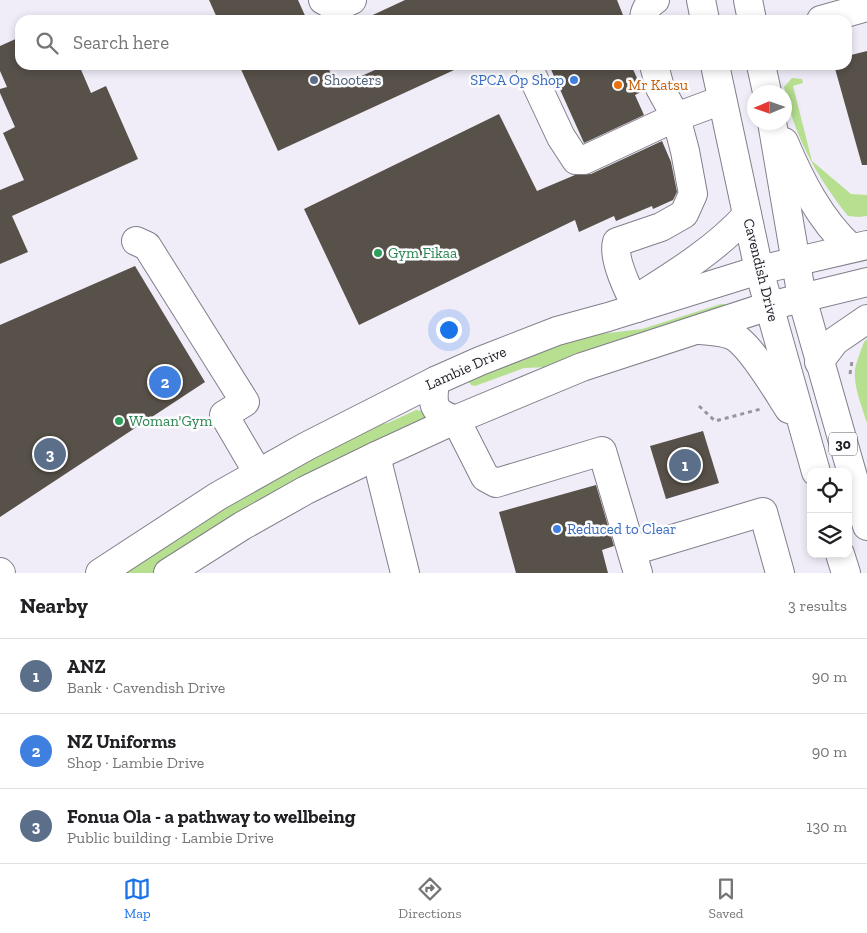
<!DOCTYPE html>
<html lang="en">
<head>
<meta charset="utf-8">
<style>
	:root { --surface:#fff; --page:#f2f2f2; --text:#202124; --muted:#757577; --line:#e0e0e0; --accent:#1a73e8 }
	body { margin:0; font-family:"Zilla Slab",serif; background:var(--page); color:var(--text) }
	.controls { position:absolute; right:15px; bottom:15px; display:grid; overflow:hidden; border-radius:10px; box-shadow:0 2px 8px #0003 }
	.controls button { width:45px; height:45px; display:grid; place-items:center; padding:0; border:0; border-bottom:1px solid var(--line); background:var(--surface); color:var(--text); font:25px sans-serif }
	.compass { position:absolute; left:747px; top:85px; width:45px; height:45px; border-radius:50%; background:var(--surface); box-shadow:0 2px 8px #0003; rotate:268deg }
	.you { position:absolute; left:448px; top:329px; width:18px; height:18px; margin:-12px; border:4px solid #fff; border-radius:50%; background:#1a73e8; box-shadow:0 0 0 8px #1a73e833 }
	.badge { display:grid; place-items:center; width:32px; height:32px; border-radius:50%; background:var(--accent); color:#fff; font-size:16px; font-weight:700 }
	.pin { position:absolute; translate:-50% -50%; border:2px solid #fff; box-shadow:0 1px 5px #0006 }
	.list { margin:0; padding:0; list-style:none }
	h2 { display:flex; justify-content:space-between; align-items:center; height:65px; margin:0; padding:0 20px; font-size:21px }
	h2 small { font-size:16px; font-weight:400; color:var(--muted) }
	.list li { display:grid; grid-template-columns:32px 1fr auto; gap:15px; align-items:center; box-sizing:border-box; height:75px; padding:0 20px; border-top:1px solid var(--line) }
	.list b { display:block; font-size:19px; white-space:nowrap }
	.list p { margin:0; font-size:16px; white-space:nowrap; color:var(--muted) }
	.list em { font-size:16px; font-style:normal; color:var(--muted) }
	.icon { flex:none; width:28px; height:28px; fill:none; stroke:currentColor; stroke-width:2; stroke-linecap:round; stroke-linejoin:round }
	.map { position:relative; flex:none; width:867px; height:573px; overflow:hidden }
	.search { position:absolute; background:var(--surface); box-shadow:0 2px 8px #0003; left:15px; right:15px; top:15px; height:55px; display:flex; align-items:center; gap:12px; box-sizing:border-box; padding:0 18px; border-radius:15px; color:var(--muted); font-size:19px }
	.sheet { height:290px; background:var(--surface) }
	nav { display:flex; justify-content:space-around; align-items:center; box-sizing:border-box; height:70px; border-top:1px solid var(--line); background:var(--surface); font-size:14px; color:var(--muted) }
	nav a { display:grid; justify-items:center; gap:2px }
	nav .on { color:var(--accent) }
	.map>svg:first-child { display:block }
	.green { fill:#b6e08f }
	.building { fill:#575149 }
	.lines { fill:none; stroke-linecap:round; stroke-linejoin:round }
	.minor-casing { stroke:#817f8a; stroke-width:30 }
	.major-casing { stroke:#817f8a; stroke-width:30 }
	.path { stroke:#96949c; stroke-width:3; stroke-dasharray:4 4; stroke-linecap:butt }
	.minor { stroke:#fff; stroke-width:28 }
	.major { stroke:#fff; stroke-width:28 }
	.service-dot { fill:#5c6f8a; stroke:#fdfcff; stroke-width:2 }
	.shop-dot { fill:#3f7fe0; stroke:#fdfcff; stroke-width:2 }
	.food-dot { fill:#e8710a; stroke:#fdfcff; stroke-width:2 }
	.leisure-dot { fill:#2e9e5b; stroke:#fdfcff; stroke-width:2 }
	.labels { text-anchor:middle; dominant-baseline:central; stroke-width:5; stroke-linejoin:round; paint-order:stroke }
	.shield { fill:#fdfcff; stroke:#605f63; stroke-width:1 }
	.shield-label { font-size:14px; font-weight:bold; fill:#1d1c20 }
	.service-label { font-size:15px; fill:#4e5e75; stroke:#fdfcff; text-anchor:start }
	.shop-label { font-size:15px; fill:#366cbe; stroke:#fdfcff; text-anchor:end }
	.food-label { font-size:15px; fill:#c56008; stroke:#fdfcff; text-anchor:start }
	.leisure-label { font-size:15px; fill:#27864d; stroke:#fdfcff; text-anchor:start }
	.street-label { font-size:15px; fill:#1d1c20; stroke:#fdfcff }
</style>
</head>
<body>
<div class="map">
<svg width="867" height="573" viewBox="0 0 867 573">
	<rect width="100%" height="100%" fill="#f0edf9"/>
	<g class="green">
		<path d="M792,78L802,79L803,83L793,86L812,161L851,194L867,195V216L859,217L848,216C817,177 794,136 784,87Z"/>
		<path d="M721,304H725L726,308L550,367L524,368L475,386L471,385L469,382L474,375L575,337L642,329Z"/>
		<path d="M867,339V423C862,407 853,386 855,369C857,360 861,350 864,342Z"/>
		<path d="M416,410L422,411L425,417L423,422L157,573H114L357,428L388,423Z"/>
	</g>
	<g class="building">
		<path d="M209,0H298L307,20H218Z"/>
		<path d="M405,0H617L625,20H362Z"/>
		<path d="M20,37V65H79L91,93L106,86L138,159L12,216L28,252L0,264V190L24,180L3,133L15,127L0,93V89L7,87L0,71V46Z"/>
		<path d="M867,51V165H862L834,65H847V56Z"/>
		<path d="M239,65H327L337,87L386,65H465L278,151Z"/>
		<path d="M549,65H631L643,91L635,95L644,115L584,143Z"/>
		<path d="M499,114L537,191L575,175L591,174L662,141L671,162L677,192L673,200L653,209L652,206L616,221L614,216L579,232L575,220L359,325L304,209Z"/>
		<path d="M135,266L205,382L0,517V325Z"/>
		<path d="M703,431L719,483L666,499L650,446Z"/>
		<path d="M596,485L614,546L602,550L608,573H516L499,512Z"/>
	</g>
	<g class="lines">
		<g class="minor-casing">
			<g id="minor">
				<path d="M323,0C334,7 341,5 352,0"/>
				<path d="M644,20C644,12 648,4 655,0"/>
				<path d="M821,20L867,7"/>
				<path d="M654,65L660,88L676,117L722,100"/>
				<path d="M531,73L561,137L576,160H584L676,117L685,151L693,194L684,214L661,227L617,242C612,258 629,292 637,308"/>
				<path d="M136,241L147,246L245,402L224,415L258,473"/>
				<path d="M456,420L485,477L496,483L602,451L638,573"/>
				<path d="M376,456L405,573"/>
				<path d="M632,551L763,512L780,573"/>
				<path d="M0,572L1,573"/>
			</g>
		</g>
		<g class="major-casing">
			<g id="major">
				<path d="M701,0L705,20"/>
				<path d="M748,0L752,20"/>
				<path d="M715,65L759,270L816,472"/>
				<path d="M761,65L767,92"/>
				<path d="M772,122L802,298L867,526"/>
				<path d="M784,142C800,180 820,220 851,248"/>
				<path d="M639,297C677,273 716,249 747,215"/>
				<path d="M700,330C710,331 721,331 731,335C749,342 778,392 789,409"/>
				<path d="M819,362L835,341L867,319"/>
				<path d="M435,381C432,405 432,412 456,420"/>
				<path d="M840,554L846,573"/>
				<path d="M100,573L218,496L307,446L435,381L480,361L557,331L608,317L759,270L867,245"/>
				<path d="M168,573L242,526L306,490L376,456L450,422L582,367L769,306L867,282"/>
			</g>
		</g>
		<g class="path">
			<path d="M850,374L852,361"/>
			<path d="M699,406L715,421L761,409"/>
		</g>
		<use href="#minor" class="minor"/>
		<use href="#major" class="major"/>
	</g>
	<circle class="service-dot" cx="314" cy="80" r="5"/>
	<g class="shop-dot">
		<circle cx="574" cy="80" r="5"/>
		<circle cx="557" cy="529" r="5"/>
	</g>
	<circle class="food-dot" cx="618" cy="85" r="5"/>
	<g class="leisure-dot">
		<circle cx="378" cy="253" r="5"/>
		<circle cx="119" cy="421" r="5"/>
	</g>
	<g class="labels">
		<rect class="shield" x="829" y="432.5" width="28" height="23" rx="4"/>
		<g class="shield-label">
			<text x="843" y="444">30</text>
		</g>
		<g class="service-label">
			<text x="324" y="80">Shooters</text>
		</g>
		<g class="shop-label">
			<text x="564" y="80">SPCA Op Shop</text>
			<text x="567" y="529" text-anchor="start">Reduced to Clear</text>
		</g>
		<g class="food-label">
			<text x="628" y="85">Mr Katsu</text>
		</g>
		<g class="leisure-label">
			<text x="388" y="253">Gym Fikaa</text>
			<text x="129" y="421">Woman'Gym</text>
		</g>
		<g class="street-label">
			<text transform="translate(761 270) rotate(76)">Cavendish Drive</text>
			<text transform="translate(466 368) rotate(-24)">Lambie Drive</text>
		</g>
	</g>
</svg>
<div class="controls">
<button><svg class="icon" aria-label="locate" viewBox="0 0 24 24"><circle cx="12" cy="12" r="6"/><path d="M12 2v4M12 18v4M2 12h4M18 12h4"/></svg></button>
<button><svg class="icon" aria-label="layers" viewBox="0 0 24 24"><path d="M12 4l9 5-9 5-9-5zM3 14l9 5 9-5"/></svg></button>
</div>
<svg class="compass" viewBox="-18 -18 36 36"><path d="M0-13l5 13h-10z" fill="#e53935"/><path d="M0 13l5-13h-10z" fill="#757577"/></svg>
<div class="you"></div>
<div class="pin badge" style="left:685px;top:465px;background:#5c6f8a">1</div>
<div class="pin badge" style="left:165px;top:382px;background:#3f7fe0">2</div>
<div class="pin badge" style="left:50px;top:454px;background:#5c6f8a">3</div>
<div class="search"><svg class="icon" aria-label="search" viewBox="0 0 24 24"><circle cx="10" cy="10" r="6"/><path d="M15 15l6 6"/></svg>Search here</div>
</div>
<section class="sheet">
<h2>Nearby<small>3 results</small></h2>
<ul class="list">
<li><span class="badge" style="background:#5c6f8a">1</span><div><b>ANZ</b><p>Bank · Cavendish Drive</p></div><em>90 m</em></li>
<li><span class="badge" style="background:#3f7fe0">2</span><div><b>NZ Uniforms</b><p>Shop · Lambie Drive</p></div><em>90 m</em></li>
<li><span class="badge" style="background:#5c6f8a">3</span><div><b>Fonua Ola - a pathway to wellbeing</b><p>Public building · Lambie Drive</p></div><em>130 m</em></li>
</ul>
</section>
<nav>
<a class="on"><svg class="icon" aria-label="map" viewBox="0 0 24 24"><path d="M3 6l6-2 6 2 6-2v14l-6 2-6-2-6 2zM9 4v14M15 6v14"/></svg>Map</a>
<a><svg class="icon" aria-label="directions" viewBox="0 0 24 24"><path d="M12 3l9 9-9 9-9-9zM9 14v-3h6M13 9l2 2-2 2"/></svg>Directions</a>
<a><svg class="icon" aria-label="saved" viewBox="0 0 24 24"><path d="M7 4h10v16l-5-4-5 4z"/></svg>Saved</a>
</nav>
</body>
</html>
